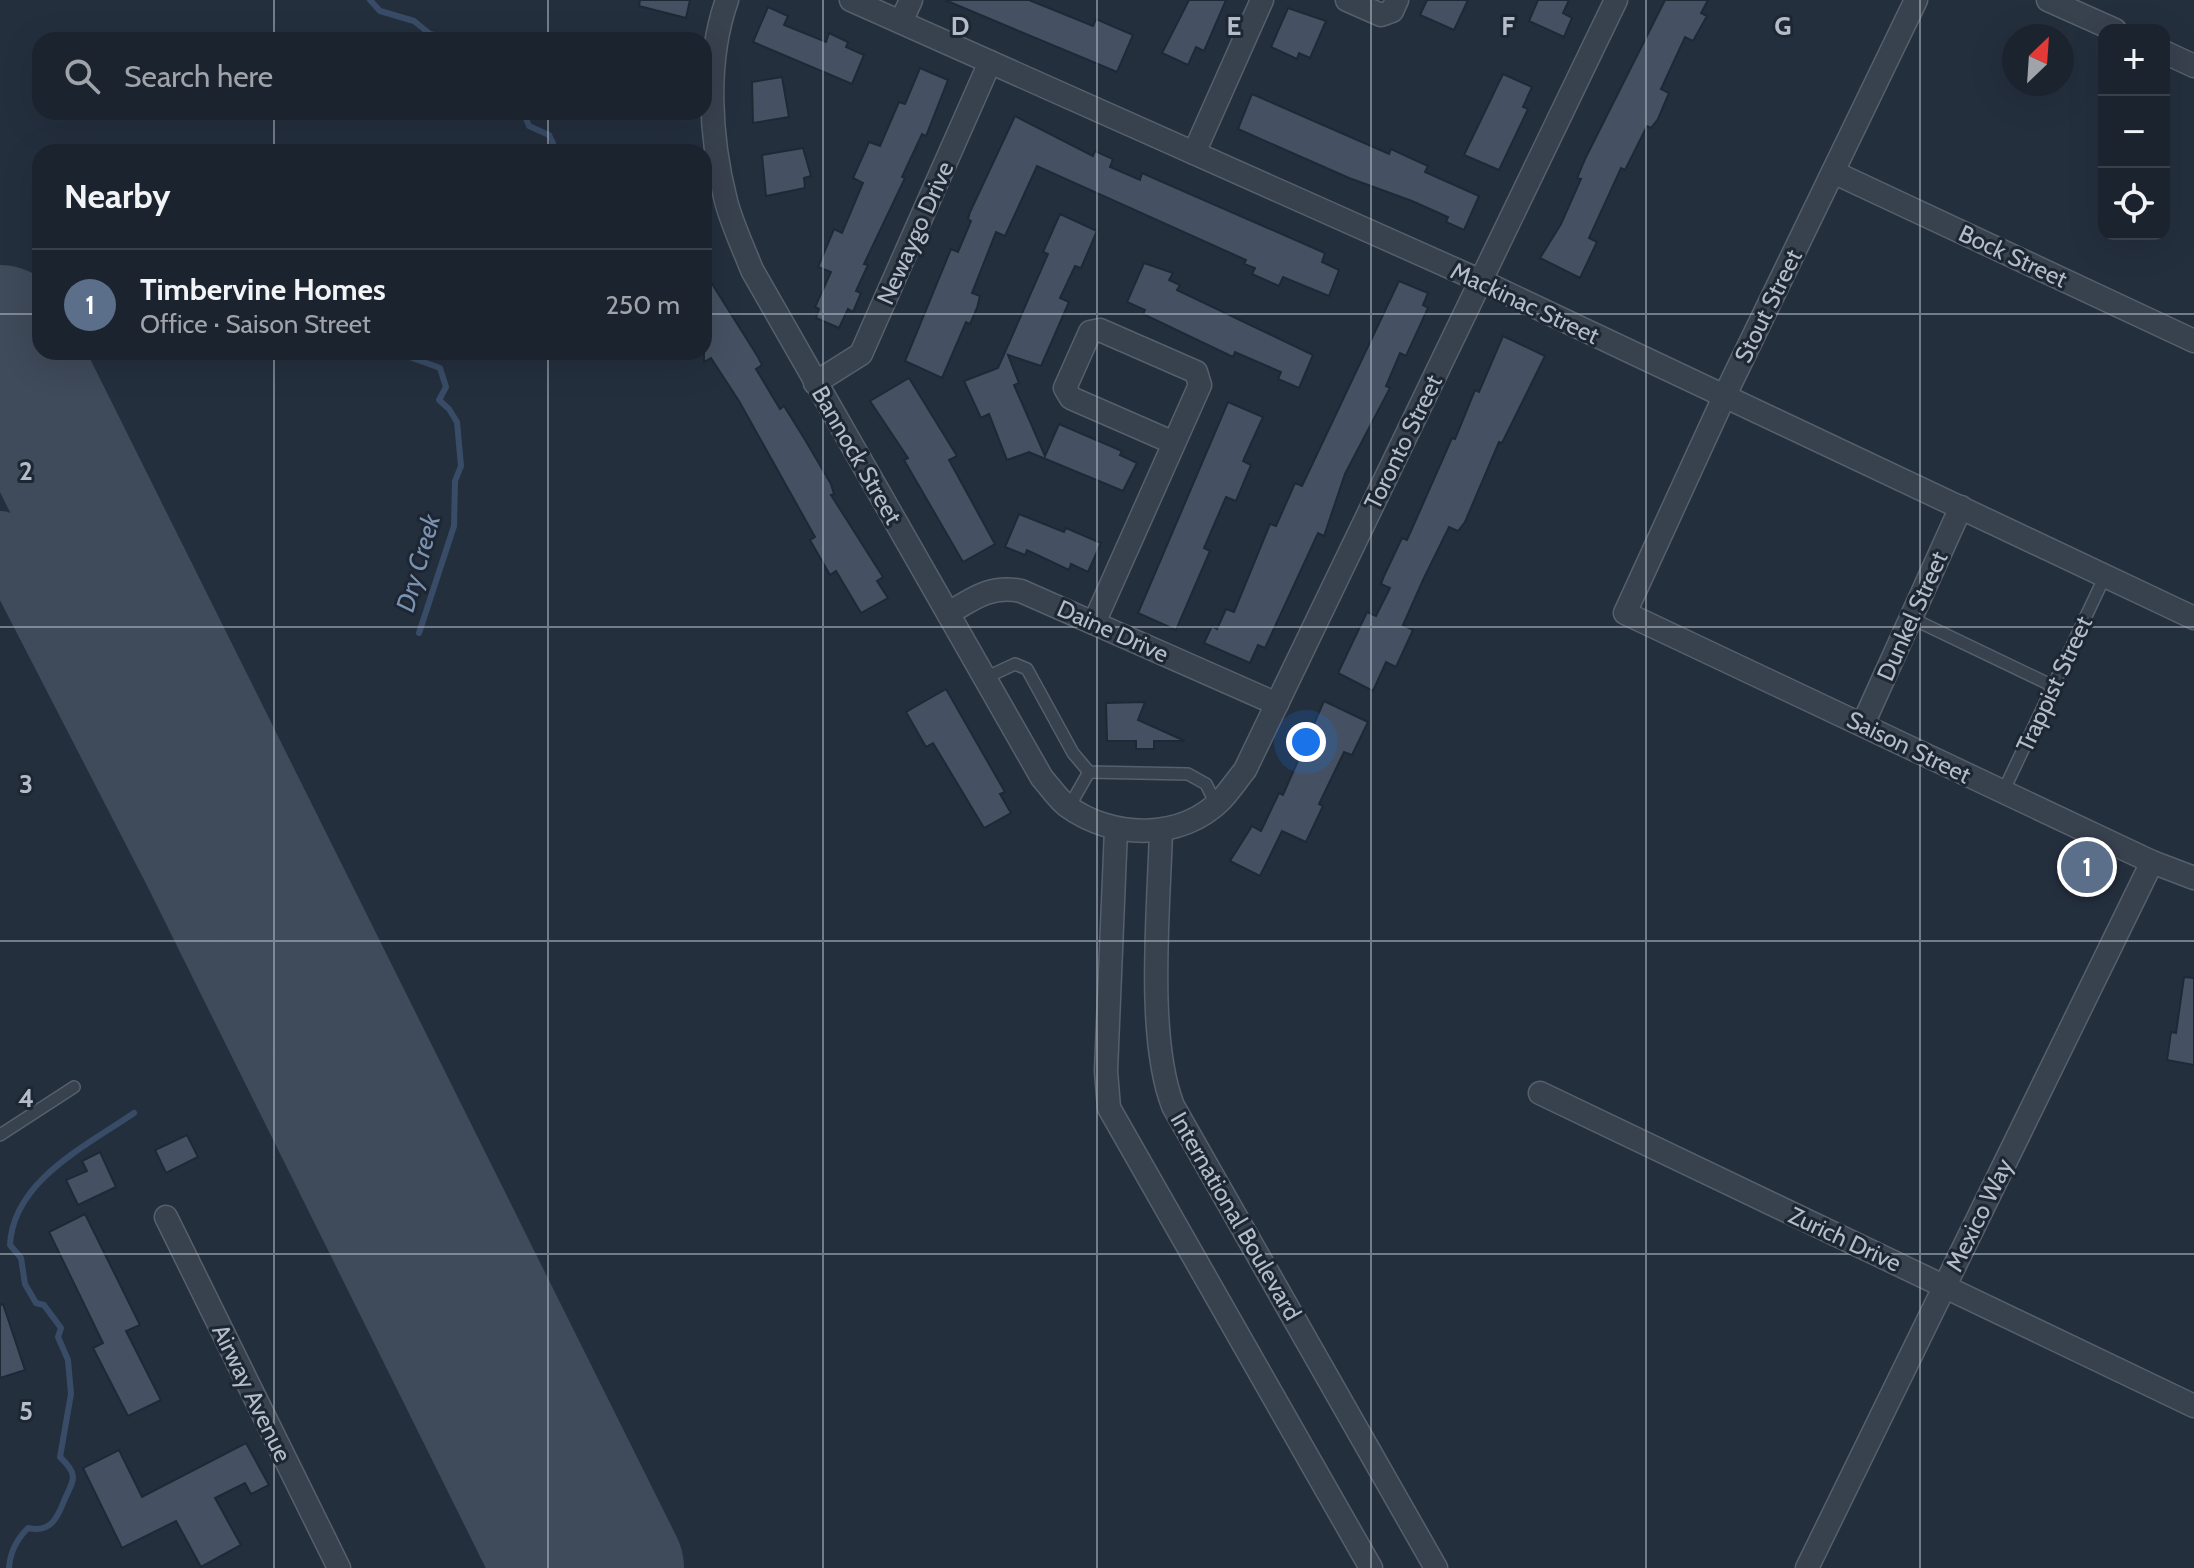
<!DOCTYPE html>
<html lang="en">
<head>
<meta charset="utf-8">
<style>
	:root { --surface:#1b232e; --page:#242b36; --text:#f1f3f6; --muted:#a0a4aa; --line:#39404a; --accent:#bca0f2 }
	body { margin:0; font-family:Cabin,sans-serif; background:var(--page); color:var(--text) }
	.controls { position:absolute; right:24px; top:24px; display:grid; overflow:hidden; border-radius:16px; box-shadow:0 8px 32px #0002 }
	.controls button { width:72px; height:72px; display:grid; place-items:center; padding:0; border:0; border-bottom:2px solid var(--line); background:var(--surface); color:var(--text); font:40px sans-serif }
	.compass { position:absolute; left:2002px; top:24px; width:72px; height:72px; border-radius:50%; background:var(--surface); box-shadow:0 8px 32px #0002; rotate:25deg }
	.you { position:absolute; left:1306px; top:742px; width:28px; height:28px; margin:-20px; border:6px solid #fff; border-radius:50%; background:#1a73e8; box-shadow:0 0 0 12px #1a73e833 }
	.badge { display:grid; place-items:center; width:52px; height:52px; border-radius:50%; background:var(--accent); color:#fff; font-size:26px; font-weight:700 }
	.pin { position:absolute; translate:-50% -50%; border:4px solid #fff; box-shadow:0 2px 8px #0006 }
	.list { margin:0; padding:0; list-style:none }
	h2 { display:flex; justify-content:space-between; align-items:center; height:104px; margin:0; padding:0 32px; font-size:34px }
	h2 small { font-size:26px; font-weight:400; color:var(--muted) }
	.list li { display:grid; grid-template-columns:52px 1fr auto; gap:24px; align-items:center; box-sizing:border-box; height:112px; padding:0 32px; border-top:2px solid var(--line) }
	.list b { display:block; font-size:30px; white-space:nowrap }
	.list p { margin:0; font-size:26px; white-space:nowrap; color:var(--muted) }
	.list em { font-size:26px; font-style:normal; color:var(--muted) }
	.icon { flex:none; width:44px; height:44px; fill:none; stroke:currentColor; stroke-width:2; stroke-linecap:round; stroke-linejoin:round }
	.map { position:relative; flex:none; width:2194px; height:1568px; overflow:hidden }
	.search { position:absolute; background:var(--surface); box-shadow:0 8px 32px #0002; left:32px; top:32px; width:680px; height:88px; display:flex; align-items:center; gap:20px; box-sizing:border-box; padding:0 28px; border-radius:24px; color:var(--muted); font-size:30px }
	.panel { position:absolute; background:var(--surface); box-shadow:0 8px 32px #0002; left:32px; top:144px; width:680px; height:216px; border-radius:24px }
	.map>svg:first-child { display:block }
	.lines { fill:none; stroke-linecap:round; stroke-linejoin:round }
	.stream { stroke:#394c67; stroke-width:6 }
	.taxiway { stroke:#3f4a5a; stroke-width:56 }
	.runway { stroke:#3f4a5a; stroke-width:140 }
	.building { fill:#455162; stroke:#1f2835; stroke-width:2 }
	.lane-casing { stroke:#565f6c; stroke-width:14 }
	.street-casing { stroke:#565f6c; stroke-width:25 }
	.lane { stroke:#38414e; stroke-width:11 }
	.street { stroke:#38414e; stroke-width:22 }
	.grid { fill:none; stroke:#b4bcc9; stroke-width:2; stroke-opacity:0.55 }
	.labels { text-anchor:middle; dominant-baseline:central; stroke-width:6; stroke-linejoin:round; paint-order:stroke }
	.street-label { font-size:24px; fill:#b4bcc9; stroke:#1d2633 }
	.water-label { font-size:26px; font-style:italic; fill:#7c92b1; stroke:#1d2633 }
	.grid-label { font-size:26px; text-anchor:middle; font-weight:bold; fill:#b4bcc9; stroke:#1d2633; stroke-width:6; stroke-linejoin:round; paint-order:stroke }
</style>
</head>
<body>
<div class="map">
<svg width="2194" height="1568" viewBox="0 0 2194 1568">
	<rect width="100%" height="100%" fill="#242f3e"/>
	<g class="lines">
		<g class="stream">
			<path d="M370,0L380,11L414,21L430,34L454,40"/>
			<path d="M515,112L525,116L529,126L549,135L553,143L548,152"/>
			<path d="M396,352L440,368L446,387L439,400L449,409L457,422L461,466L455,481L454,526L419,633"/>
			<path d="M9,1568C10,1552 16,1540 28,1528C50,1533 57,1519 64,1501C73,1480 80,1476 60,1457L71,1394L68,1360L58,1337L61,1328L44,1305L36,1303L25,1284L21,1258L10,1245C13,1181 86,1146 134,1113"/>
		</g>
		<path class="taxiway" d="M0,539L172,873L517,1568"/>
		<path class="runway" d="M0,335L614,1568"/>
	</g>
	<g class="building">
		<path d="M640,0H690L686,18L639,6Z"/>
		<path d="M945,0H1029L1093,26L1096,19L1133,35L1117,72Z"/>
		<path d="M1189,0H1226L1204,51L1196,47L1188,65L1162,53Z"/>
		<path d="M1427,0H1468L1454,30L1420,15Z"/>
		<path d="M1538,0H1569L1563,13L1572,18L1564,37L1529,21Z"/>
		<path d="M1665,0H1708L1701,13L1707,16L1693,41L1685,37L1661,89L1669,93L1658,119L1651,128L1647,126L1625,170L1621,168L1589,238L1597,242L1580,278L1540,258L1561,224L1581,179L1577,178L1585,159Z"/>
		<path d="M768,7L788,16L784,25L826,42L829,33L848,42L846,47L864,55L852,84L753,42Z"/>
		<path d="M1288,8L1326,21L1310,58L1299,53L1297,59L1271,47Z"/>
		<path d="M920,68L948,80L926,136L922,134L902,177L905,178L864,264L868,265L856,291L861,293L853,312L848,309L839,328L816,318L819,309L815,307L831,272L818,267L834,229L842,233L863,183L853,178L869,142L880,146L899,102L905,104Z"/>
		<path d="M1503,74L1532,87L1523,107L1528,109L1499,170L1464,155Z"/>
		<path d="M782,77L789,117L753,123L752,82Z"/>
		<path d="M1252,94L1389,154L1391,149L1428,166L1425,172L1479,196L1464,230L1446,222L1448,217L1412,201L1349,178L1238,129Z"/>
		<path d="M1015,116L1093,156L1095,151L1113,159L1110,167L1140,180L1142,173L1325,253L1322,262L1339,270L1329,296L1283,277L1279,286L1252,274L1255,268L1244,264L1246,260L1037,166L1005,236L996,232L972,293L980,296L977,308L970,324L966,322L942,378L905,361L951,249L958,252L971,221L968,219L970,212Z"/>
		<path d="M803,148L811,176L804,178L805,188L766,196L762,155Z"/>
		<path d="M1060,214L1097,231L1081,268L1075,266L1060,298L1069,302L1041,366L1008,355L1019,383L1014,385L1045,456L1059,424L1122,451L1120,455L1137,463L1123,491L1029,452L1007,460L989,414L981,418L964,381L998,368L1048,254L1043,252Z"/>
		<path d="M1144,263L1173,273L1169,280L1180,285L1177,290L1313,355L1299,388L1278,379L1281,372L1235,352L1233,357L1143,314L1145,310L1127,302Z"/>
		<path d="M704,271L758,357L762,365L756,369L780,409L784,406L804,438L831,484L834,494L831,495L883,577L877,581L888,598L861,613L836,571L830,575L810,540L815,537L739,401L711,358L704,362Z"/>
		<path d="M1399,281L1428,293L1423,305L1428,308L1406,356L1400,353L1386,386L1390,388L1345,474L1324,536L1318,533L1265,648L1258,645L1250,663L1204,643L1212,626L1217,629L1226,609L1234,612L1270,524L1276,526L1295,483L1302,486Z"/>
		<path d="M1503,336L1545,356L1502,443L1499,442L1465,522L1458,531L1449,527L1423,580L1403,625L1413,630L1396,667L1386,662L1373,691L1338,673L1367,612L1376,616L1390,588L1381,584L1384,576L1402,538L1407,540L1452,438L1455,439L1475,390L1479,392Z"/>
		<path d="M909,378L957,456L949,460L995,544L963,562L904,460L908,458L870,401Z"/>
		<path d="M1228,402L1263,417L1243,461L1251,465L1236,501L1226,497L1204,548L1210,551L1176,630L1138,613Z"/>
		<path d="M1019,514L1064,532L1066,528L1101,543L1088,572L1071,564L1069,570L1027,550L1025,555L1005,547Z"/>
		<path d="M946,689L1005,792L1000,794L1011,813L984,828L933,743L926,747L906,712Z"/>
		<path d="M1324,701L1368,722L1352,755L1344,752L1319,804L1323,806L1306,842L1282,831L1260,876L1230,861L1252,826L1261,831L1279,793L1283,795Z"/>
		<path d="M1145,702L1138,720L1185,741H1154V749H1136V741H1107L1106,703Z"/>
		<path d="M2184,977L2194,978V1065L2167,1060L2171,1032L2176,1033Z"/>
		<path d="M187,1135L198,1157L166,1173L155,1150Z"/>
		<path d="M100,1152L116,1187L78,1205L66,1180L87,1171L82,1161Z"/>
		<path d="M85,1214L140,1325L126,1331L161,1400L128,1416L93,1348L103,1343L49,1232Z"/>
		<path d="M3,1304L25,1370L0,1378V1305Z"/>
		<path d="M246,1443L269,1485L251,1494L245,1483L215,1498L241,1545L201,1567L176,1521L122,1548L83,1468L119,1450L142,1497Z"/>
	</g>
	<g class="lines">
		<g class="lane-casing">
			<g id="lane">
				<path d="M1911,618L2053,686"/>
				<path d="M985,678L1015,664L1027,669L1073,753L1089,772L1188,774L1206,784L1216,804"/>
				<path d="M2003,792L2105,576"/>
				<path d="M1069,807L1089,772"/>
				<path d="M0,1135L74,1087"/>
			</g>
		</g>
		<g class="street-casing">
			<g id="street">
				<path d="M727,0C705,62 710,138 726,201C732,224 743,247 752,270L1042,778C1050,787 1058,799 1067,806C1112,839 1181,841 1222,799C1230,790 1237,780 1245,770L1616,0"/>
				<path d="M851,0L1481,281L2194,618"/>
				<path d="M1347,0L1381,15L1392,11L1397,0"/>
				<path d="M1916,0L1724,397L1625,613L2152,862L2194,878"/>
				<path d="M2048,0L2115,30"/>
				<path d="M901,22L911,0"/>
				<path d="M2164,52L2194,66"/>
				<path d="M1194,153L1262,0"/>
				<path d="M1833,172L2194,341"/>
				<path d="M815,383L861,354L990,62"/>
				<path d="M949,613C974,598 991,585 1021,591L1277,704"/>
				<path d="M1094,623L1200,385L1196,372L1100,330L1090,332L1065,388L1071,398L1174,443"/>
				<path d="M1863,724L1961,507"/>
				<path d="M1116,829L1106,1071L1109,1108L1371,1568"/>
				<path d="M1161,830C1159,908 1146,1036 1173,1106L1436,1568"/>
				<path d="M1540,1093L2194,1406"/>
				<path d="M166,1217L339,1568"/>
				<path d="M1807,1568L2152,862"/>
			</g>
		</g>
		<use href="#lane" class="lane"/>
		<use href="#street" class="street"/>
	</g>
	<path class="grid" d="M274,0V40M548,0V40M823,0V1568M1097,0V1568M1371,0V1568M1646,0V1568M1920,0V1568M274,112V152M548,112V152M0,314H40M704,314H2194M274,352V1568M548,352V1568M0,627H2194M0,941H2194M0,1254H2194"/>
	<g class="labels">
		<g class="street-label">
			<text transform="translate(915 233) rotate(-66)">Newaygo Drive</text>
			<text transform="translate(2013 256) rotate(25)">Bock Street</text>
			<text transform="translate(1525 303) rotate(25)">Mackinac Street</text>
			<text transform="translate(1768 306) rotate(-64)">Stout Street</text>
			<text transform="translate(1403 442) rotate(-64)">Toronto Street</text>
			<text transform="translate(857 455) rotate(60)">Bannock Street</text>
			<text transform="translate(1912 616) rotate(-66)">Dunkel Street</text>
			<text transform="translate(1113 631) rotate(24)">Daine Drive</text>
			<text transform="translate(2054 684) rotate(-65)">Trappist Street</text>
			<text transform="translate(1909 747) rotate(26)">Saison Street</text>
			<text transform="translate(1979 1215) rotate(-64)">Mexico Way</text>
			<text transform="translate(1236 1216) rotate(60)">International Boulevard</text>
			<text transform="translate(1845 1239) rotate(25)">Zurich Drive</text>
			<text transform="translate(252 1393) rotate(64)">Airway Avenue</text>
		</g>
		<g class="water-label">
			<text transform="translate(418 563) rotate(-74)">Dry Creek</text>
		</g>
	</g>
	<g class="grid-label">
		<text x="960" y="35">D</text>
		<text x="1234" y="35">E</text>
		<text x="1508" y="35">F</text>
		<text x="1783" y="35">G</text>
		<text x="26" y="480">2</text>
		<text x="26" y="793">3</text>
		<text x="26" y="1107">4</text>
		<text x="26" y="1420">5</text>
	</g>
</svg>
<div class="controls">
<button>+</button>
<button>−</button>
<button><svg class="icon" aria-label="locate" viewBox="0 0 24 24"><circle cx="12" cy="12" r="6"/><path d="M12 2v4M12 18v4M2 12h4M18 12h4"/></svg></button>
</div>
<svg class="compass" viewBox="-18 -18 36 36"><path d="M0-13l5 13h-10z" fill="#e53935"/><path d="M0 13l5-13h-10z" fill="#a0a4aa"/></svg>
<div class="you"></div>
<div class="pin badge" style="left:2087px;top:867px;background:#5c6f8a">1</div>
<div class="search"><svg class="icon" aria-label="search" viewBox="0 0 24 24"><circle cx="10" cy="10" r="6"/><path d="M15 15l6 6"/></svg>Search here</div>
<section class="panel">
<h2>Nearby<small></small></h2>
<ul class="list">
<li><span class="badge" style="background:#5c6f8a">1</span><div><b>Timbervine Homes</b><p>Office · Saison Street</p></div><em>250 m</em></li>
</ul>
</section>
</div>
</body>
</html>
